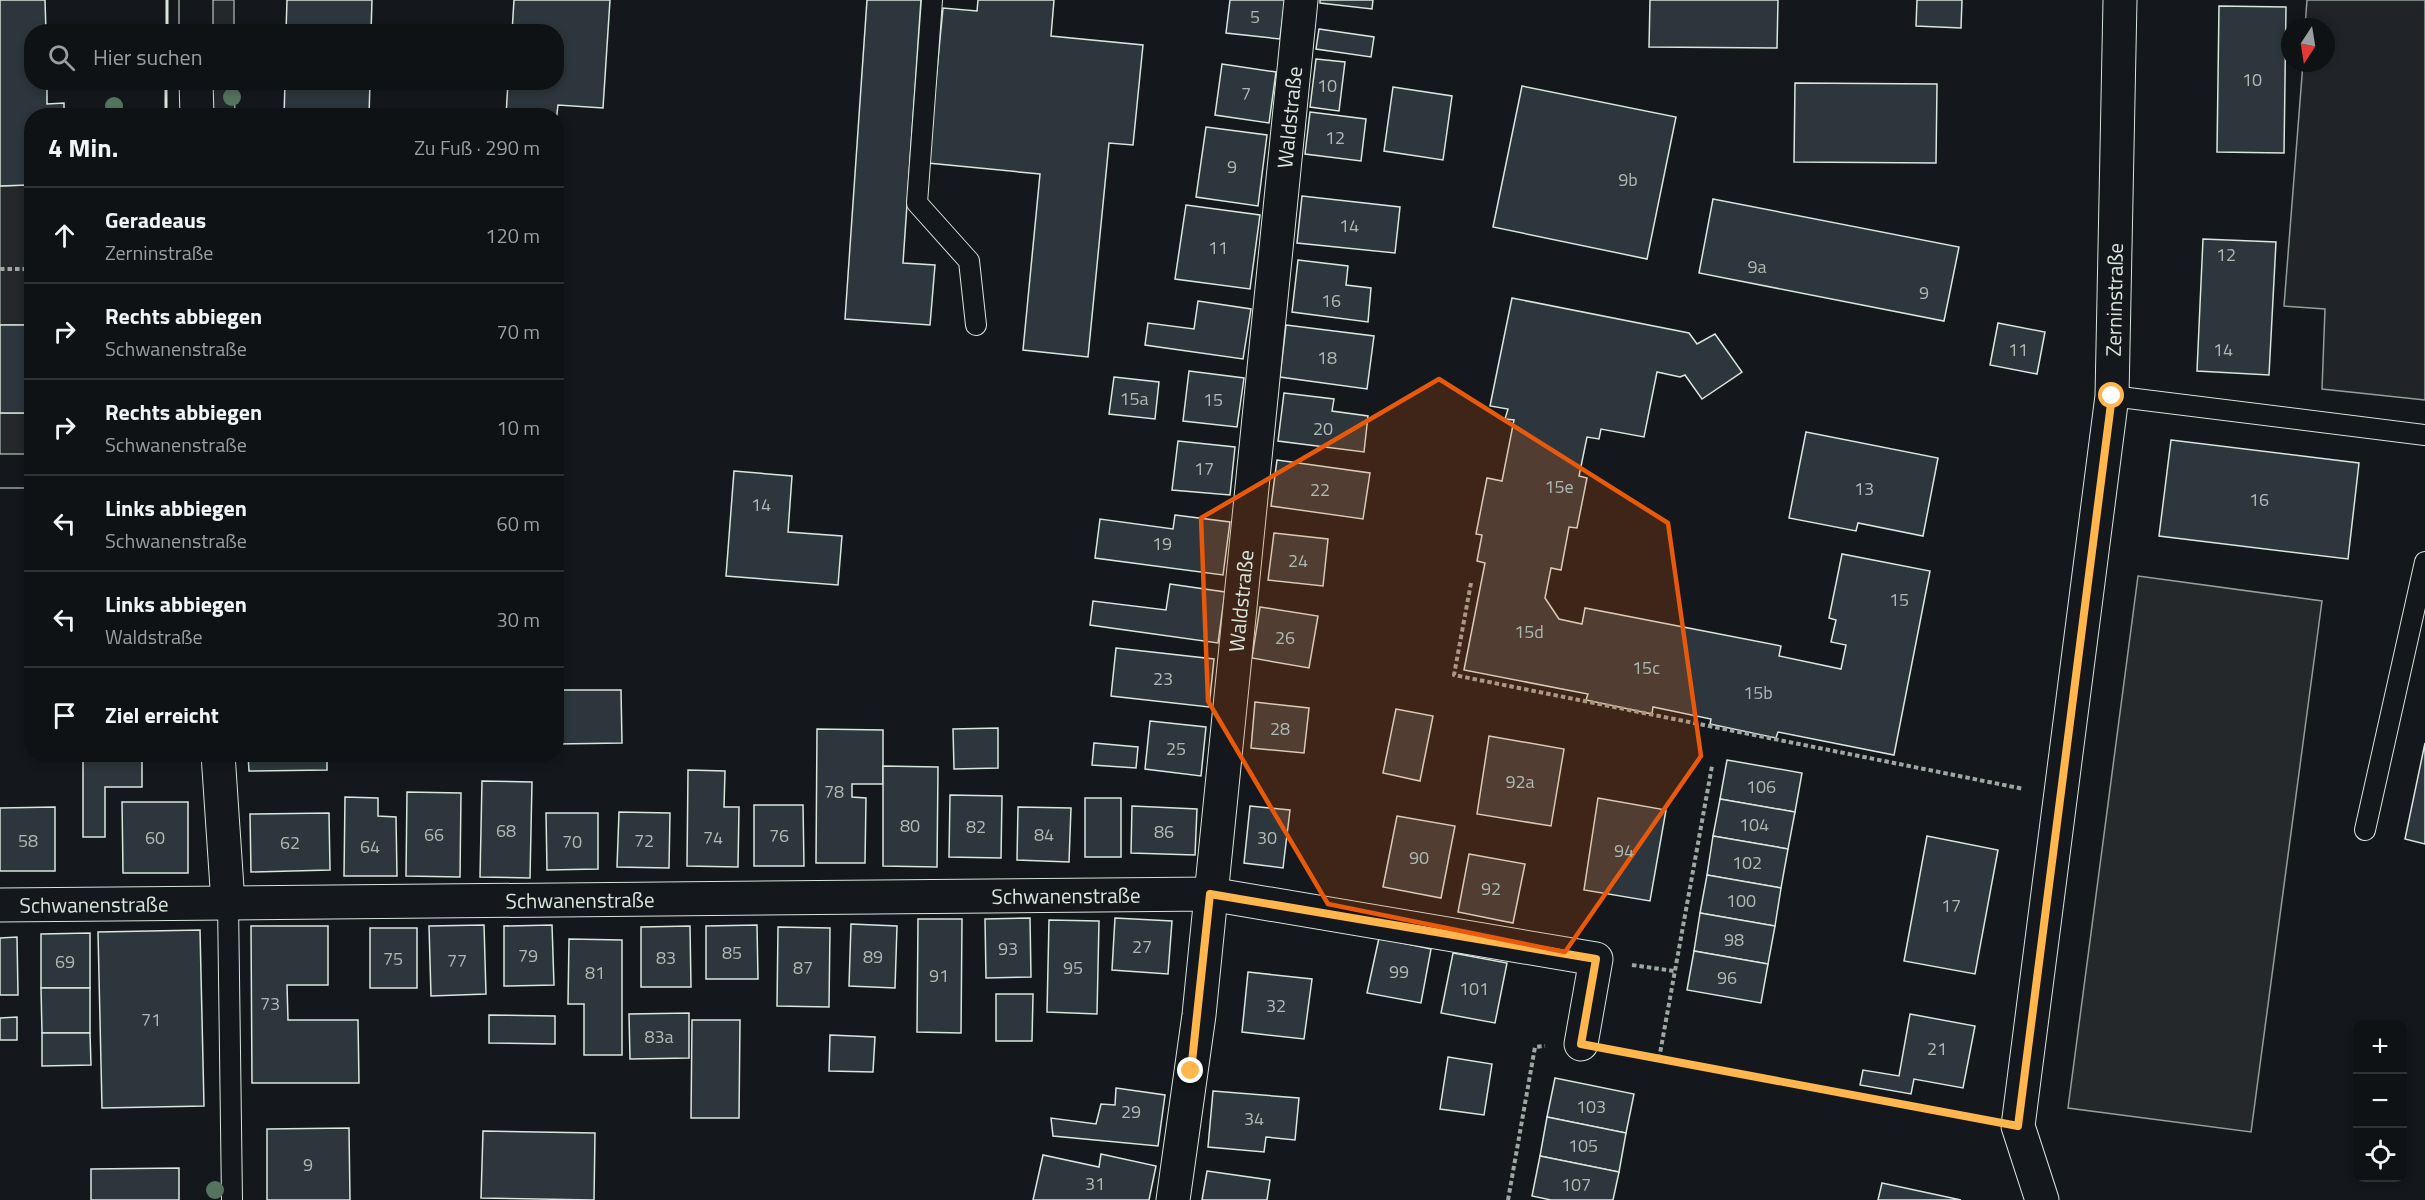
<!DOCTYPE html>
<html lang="de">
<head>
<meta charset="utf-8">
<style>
	:root { --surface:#0f1215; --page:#181b1e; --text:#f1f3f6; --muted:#9b9ea0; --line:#2f3234 }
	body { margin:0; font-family:"Titillium Web",sans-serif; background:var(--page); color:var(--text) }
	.controls { position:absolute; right:18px; bottom:18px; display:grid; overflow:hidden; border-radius:12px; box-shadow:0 3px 9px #0003 }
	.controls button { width:54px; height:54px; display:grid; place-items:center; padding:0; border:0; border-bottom:2px solid var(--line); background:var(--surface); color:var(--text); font:30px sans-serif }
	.compass { position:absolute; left:2281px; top:18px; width:54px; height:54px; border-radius:50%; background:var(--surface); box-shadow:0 3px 9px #0003; rotate:192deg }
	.stop { position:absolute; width:18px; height:18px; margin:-14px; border:4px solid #ffb74d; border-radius:50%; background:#fff }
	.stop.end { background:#ffb74d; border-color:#fff; box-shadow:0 2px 6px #0008 }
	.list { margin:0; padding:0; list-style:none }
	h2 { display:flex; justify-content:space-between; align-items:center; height:78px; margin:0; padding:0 24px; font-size:26px }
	h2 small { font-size:20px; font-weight:400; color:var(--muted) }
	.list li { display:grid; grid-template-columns:39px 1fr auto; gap:18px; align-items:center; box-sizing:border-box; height:96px; padding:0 24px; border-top:2px solid var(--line) }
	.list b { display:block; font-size:22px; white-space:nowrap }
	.list p { margin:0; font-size:20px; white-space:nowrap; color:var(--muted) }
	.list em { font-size:20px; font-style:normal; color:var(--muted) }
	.icon { flex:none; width:33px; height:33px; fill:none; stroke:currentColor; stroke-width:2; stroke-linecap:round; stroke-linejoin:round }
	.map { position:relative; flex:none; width:2425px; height:1200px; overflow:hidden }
	.search { position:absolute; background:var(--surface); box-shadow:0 3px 9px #0003; left:24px; top:24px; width:540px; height:66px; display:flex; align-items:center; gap:15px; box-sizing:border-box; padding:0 21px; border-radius:24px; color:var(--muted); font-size:22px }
	.panel { position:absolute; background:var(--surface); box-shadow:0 3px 9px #0003; left:24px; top:108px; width:540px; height:654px; border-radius:24px }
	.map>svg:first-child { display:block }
	.green { fill:#202428; stroke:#939e99; stroke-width:1.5 }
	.parking { fill:#24282b; stroke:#939e99; stroke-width:1.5 }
	.building { fill:#2c363c; stroke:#d8e6dc; stroke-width:1.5 }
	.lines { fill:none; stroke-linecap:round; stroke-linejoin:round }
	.service-casing { stroke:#d8e6dc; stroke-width:22 }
	.minor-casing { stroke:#d8e6dc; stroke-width:35 }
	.path { stroke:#9da8a2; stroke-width:4; stroke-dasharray:4.5 3; stroke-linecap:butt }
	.service { stroke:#14181c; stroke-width:20 }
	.minor { stroke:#14181c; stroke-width:33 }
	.wall { stroke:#d8e6dc; stroke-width:3 }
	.tree { fill:#55745f }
	.route { stroke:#ffb74d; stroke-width:8 }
	.marked { fill:#e8590c; fill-opacity:0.2; stroke:#e8590c; stroke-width:4.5; stroke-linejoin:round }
	.labels { text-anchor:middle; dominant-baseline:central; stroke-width:4.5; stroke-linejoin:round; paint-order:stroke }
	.number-label { font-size:18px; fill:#adbab4 }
	.street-label { font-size:21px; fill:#d8e6dc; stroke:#14181c }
</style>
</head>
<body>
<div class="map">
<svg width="2425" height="1200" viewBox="0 0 2425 1200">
	<rect width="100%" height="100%" fill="#14181c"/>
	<path class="green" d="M2307,0H2425V400L2322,389L2325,309L2284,306L2303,63H2326V27H2305Z"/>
	<g class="parking">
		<path d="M203,0H234V31H204Z"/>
		<path d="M204,83H234L235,115H204Z"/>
		<path d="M27,185L28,202H31V325H0V186Z"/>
		<rect x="0" y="413" width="31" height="43"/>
		<path d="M2138,576L2322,601L2251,1132L2068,1108Z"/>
	</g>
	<g class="building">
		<path d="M0,0H45L46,32H32V82H47V104L64,103V116H32V202H28L27,185L0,186Z"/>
		<path d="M287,0H372L371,32H286Z"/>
		<path d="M514,0H610L603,108L558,105L556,122V116H506L508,82H556V32H512Z"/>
		<path d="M867,0H921L903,263L935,265L930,325L845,319Z"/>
		<path d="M978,0H1054L1051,36L1143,45L1133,145L1109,143L1088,357L1023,350L1040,174L928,163L943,8L977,11Z"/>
		<path d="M1230,0H1285L1280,39L1226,33Z"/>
		<path d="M1320,0H1373L1372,9L1320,3Z"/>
		<path d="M1650,0H1778L1777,48L1649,47Z"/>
		<path d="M1917,0H1962L1961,28L1916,26Z"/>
		<path d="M2219,6L2286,7L2284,153L2217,152Z"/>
		<path d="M1319,29L1374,37L1371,57L1316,49Z"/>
		<path d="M1316,59L1345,62L1339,111L1310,107Z"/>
		<path d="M1222,64L1276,72L1269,123L1215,115Z"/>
		<path d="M285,82H370L369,116H284Z"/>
		<path d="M1795,83L1937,84L1936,163L1794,162Z"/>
		<path d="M1522,86L1676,117L1647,259L1493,227Z"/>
		<path d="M1393,87L1452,96L1443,160L1384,151Z"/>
		<path d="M1310,112L1366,119L1361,161L1305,154Z"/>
		<path d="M1206,127L1267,135L1258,206L1196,197Z"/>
		<path d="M1302,196L1400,207L1395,253L1297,243Z"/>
		<path d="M1713,199L1959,247L1944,321L1699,273Z"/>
		<path d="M1186,205L1260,215L1250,289L1175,279Z"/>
		<path d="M2203,239L2276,242L2269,375L2197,371Z"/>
		<path d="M1298,260L1348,266L1346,285L1371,288L1368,322L1292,312Z"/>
		<path d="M1512,298L1689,333L1697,344L1715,334L1742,372L1702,399L1685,375L1680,377L1657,372L1644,437L1601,429L1599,439L1587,437L1579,476L1587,478L1577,528L1569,527L1561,570L1551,568L1545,598L1559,619L1582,624L1585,608L1781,646L1779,656L1841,669L1846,645L1831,642L1836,620L1829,618L1842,554L1930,571L1894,755L1778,732L1776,738L1710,724L1711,719L1653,707L1652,714L1586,700L1588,694L1464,670L1485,563L1477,561L1482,535L1476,534L1487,478L1502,481L1514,420L1505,419L1508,409L1490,406Z"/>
		<path d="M1198,301L1251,309L1243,359L1145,345L1148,323L1194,329Z"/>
		<path d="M1998,323L2045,332L2037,374L1990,365Z"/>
		<rect x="0" y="325" width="32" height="88"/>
		<path d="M1286,325L1374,336L1367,389L1280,377Z"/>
		<path d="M1189,371L1244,378L1237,427L1183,421Z"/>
		<path d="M1114,377L1159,382L1155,419L1109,414Z"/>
		<path d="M1284,393L1334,399L1332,411L1368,416L1364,452L1278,441Z"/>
		<path d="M1806,432L1938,458L1923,536L1858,523L1856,531L1789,518Z"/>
		<path d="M2171,440L2359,463L2348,559L2159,536Z"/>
		<path d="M1178,441L1235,447L1230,495L1172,490Z"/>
		<path d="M1277,460L1370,473L1363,519L1271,506Z"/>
		<path d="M734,471L792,476L788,532L842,536L838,585L726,576Z"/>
		<path d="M1175,515L1230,522L1223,575L1095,558L1100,519L1173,529Z"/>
		<path d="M1274,533L1328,539L1323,586L1268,580Z"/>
		<path d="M1170,584L1225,592L1218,643L1090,625L1093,601L1166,610Z"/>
		<path d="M1260,607L1318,616L1309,668L1252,658Z"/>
		<path d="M1116,648L1214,659L1209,707L1111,696Z"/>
		<path d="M556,690H621L622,743L556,744Z"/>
		<path d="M1255,702L1309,708L1304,753L1251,748Z"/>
		<path d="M1396,709L1433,716L1420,781L1383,773Z"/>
		<path d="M1150,721L1206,727L1201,776L1145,769Z"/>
		<path d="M998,728V768L954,769L953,729Z"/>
		<path d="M817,729L883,730V784H852V797L866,798L865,863H816Z"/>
		<path d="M1489,736L1564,749L1551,826L1477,814Z"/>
		<path d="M1094,743L1138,747L1136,768L1092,765Z"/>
		<path d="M2425,743V844L2405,839Z"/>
		<path d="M83,754H142V787H105V837H83Z"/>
		<path d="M248,754H327V770L249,771Z"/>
		<path d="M1727,760L1802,773L1795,812L1720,799Z"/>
		<path d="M883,766L938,767L937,867L883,866Z"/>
		<path d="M688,770L725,771L724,807H739L738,867L687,866Z"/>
		<path d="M482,781L532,782L530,878L480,877Z"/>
		<path d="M407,792L461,793L460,877L406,876Z"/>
		<path d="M950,795L1002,796L1001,858L949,857Z"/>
		<path d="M345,797L378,798V816L396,817L397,876H344Z"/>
		<rect x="1085" y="798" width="36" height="59"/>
		<path d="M1598,798L1666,810L1650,901L1584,890Z"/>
		<path d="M1720,799L1795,812L1788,849L1713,836Z"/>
		<path d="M122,802H188V873H123Z"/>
		<path d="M754,805H803L804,866H754Z"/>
		<path d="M1132,806L1197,809L1195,855L1131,853Z"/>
		<path d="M1250,806L1290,810L1283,868L1244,863Z"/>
		<path d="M55,807V871H0V808Z"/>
		<path d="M1018,807L1071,808L1069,862L1017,860Z"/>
		<path d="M619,812L670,813L669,868L617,867Z"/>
		<path d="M329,813L330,870L251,872L250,814Z"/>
		<path d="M546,813H598V869L547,870Z"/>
		<path d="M1397,816L1455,826L1441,898L1383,887Z"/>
		<path d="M1713,836L1788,849L1781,888L1707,875Z"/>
		<path d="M1927,836L1998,850L1975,974L1904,961Z"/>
		<path d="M1469,854L1525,864L1513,923L1458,912Z"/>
		<path d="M1707,875L1781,888L1775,926L1700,913Z"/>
		<path d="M1700,913L1775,926L1768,964L1694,951Z"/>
		<path d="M1030,918L1031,977L986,978L985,919Z"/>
		<path d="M1115,918L1172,921L1168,974L1112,970Z"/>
		<path d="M918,919H962L961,1033L917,1032Z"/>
		<path d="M1049,920L1099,921L1097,1014L1047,1012Z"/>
		<path d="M851,924L897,926L895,988L849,986Z"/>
		<path d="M484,925L486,994L431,996L429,926Z"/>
		<path d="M552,925L554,985L504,986V926Z"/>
		<path d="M757,925L758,979H706V926Z"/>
		<path d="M251,926H328V985H287L288,1020H358L359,1083H252Z"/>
		<path d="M690,926L691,987H641V927Z"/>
		<path d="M778,927L830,928L829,1007L777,1006Z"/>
		<rect x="370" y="928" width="47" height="60"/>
		<path d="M200,930L204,1106L102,1108L98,932Z"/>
		<path d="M90,933V988H41V934Z"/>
		<path d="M17,937L18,995H0V938Z"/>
		<path d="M1379,938L1431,949L1421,1003L1367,993Z"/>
		<path d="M569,939L622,940V1055H584V1004H568Z"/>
		<path d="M1694,951L1768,964L1761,1003L1687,990Z"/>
		<path d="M1453,953L1507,963L1495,1023L1441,1013Z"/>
		<path d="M1248,972L1312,979L1304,1039L1242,1032Z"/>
		<path d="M41,988H90V1033H42Z"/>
		<path d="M996,994H1033L1032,1041H996Z"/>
		<path d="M689,1013V1058L630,1059L629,1014Z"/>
		<path d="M1910,1014L1975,1026L1963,1088L1914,1079L1911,1094L1860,1085L1863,1070L1899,1076Z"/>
		<path d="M489,1015L555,1016V1044L489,1043Z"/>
		<path d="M17,1017V1040H0V1018Z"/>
		<path d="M692,1020H740L739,1118H691Z"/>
		<path d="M42,1033H90L91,1065L42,1066Z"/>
		<path d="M830,1035L875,1037L873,1072L829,1071Z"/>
		<path d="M1448,1057L1492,1064L1484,1115L1440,1109Z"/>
		<path d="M1555,1078L1634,1094L1626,1133L1547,1117Z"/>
		<path d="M1116,1088L1165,1095L1158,1146L1053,1136L1051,1118L1096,1124L1101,1104L1115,1105Z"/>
		<path d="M1213,1091L1299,1098L1295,1140L1266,1137L1264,1152L1208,1147Z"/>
		<path d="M1547,1117L1626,1133L1619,1172L1540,1156Z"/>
		<path d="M349,1128L350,1200H267V1129Z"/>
		<path d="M483,1131L595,1133L594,1200L481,1198Z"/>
		<path d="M1101,1154L1156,1166L1149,1200H1033L1043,1155L1099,1167Z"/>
		<path d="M1540,1156L1619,1172L1613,1200H1551L1532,1196Z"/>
		<path d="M179,1168V1200H91V1169Z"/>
		<path d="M1207,1171L1270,1180L1267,1200H1202Z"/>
		<path d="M1882,1183L1961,1200H1878Z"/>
	</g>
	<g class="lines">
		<g class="service-casing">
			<g id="service">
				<path d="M932,0L917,203L969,261L976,325"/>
				<path d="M2112,396L2425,435"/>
				<path d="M2365,830L2425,562"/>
				<path d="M228,903L232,1200"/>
			</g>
		</g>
		<g class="minor-casing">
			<g id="minor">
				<path d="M196,0V32"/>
				<path d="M196,82L197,116"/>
				<path d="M0,471H32"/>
				<path d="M218,754L228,903"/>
				<path id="s1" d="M0,905L1210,894L1596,959L1581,1044"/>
				<path id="s2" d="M1173,1200L1199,1015L1301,0"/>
				<path id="s3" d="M2042,1200L2018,1126L2112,396L2120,0"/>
			</g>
		</g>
		<g class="path">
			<path d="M0,269H32"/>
			<path d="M1471,583L1454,675L2024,789"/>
			<path d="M1632,965L1674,971"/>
			<path d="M1618,1051L1982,1120"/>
			<path d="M1659,1059L1712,766"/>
			<path d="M1508,1200L1535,1047L1545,1046"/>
		</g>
		<use href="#service" class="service"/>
		<use href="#minor" class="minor"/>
		<g class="wall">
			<path d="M167,32V0"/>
			<path d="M166,116V82"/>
		</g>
	</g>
	<g class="tree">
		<circle cx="232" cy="97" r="9"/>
		<circle cx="114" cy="106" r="9"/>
		<circle cx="215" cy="1190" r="9"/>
	</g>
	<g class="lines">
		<path class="route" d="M1191,1071L1210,894L1596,959L1581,1044L2018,1126L2112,396"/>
	</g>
	<path class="marked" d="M1439,379L1668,523L1701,756L1565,952L1328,904L1208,701L1201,518Z"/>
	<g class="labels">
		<g class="number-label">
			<text x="1255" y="16">5</text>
			<text x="2252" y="79">10</text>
			<text x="1327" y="85">10</text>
			<text x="1246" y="93">7</text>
			<text x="1335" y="137">12</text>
			<text x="1232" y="166">9</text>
			<text x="1628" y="179">9b</text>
			<text x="1349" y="225">14</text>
			<text x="1218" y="247">11</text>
			<text x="2226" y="254">12</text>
			<text x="1757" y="266">9a</text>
			<text x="1924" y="292">9</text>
			<text x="1331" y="300">16</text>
			<text x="2018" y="349">11</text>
			<text x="2223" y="349">14</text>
			<text x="1327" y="357">18</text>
			<text x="1134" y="398">15a</text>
			<text x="1213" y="399">15</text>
			<text x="1323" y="428">20</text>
			<text x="1204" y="468">17</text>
			<text x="1559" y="486">15e</text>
			<text x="1864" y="488">13</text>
			<text x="1320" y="489">22</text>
			<text x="2259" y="499">16</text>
			<text x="761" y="504">14</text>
			<text x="1162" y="543">19</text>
			<text x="1298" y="560">24</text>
			<text x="1899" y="599">15</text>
			<text x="1529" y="631">15d</text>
			<text x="1285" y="637">26</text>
			<text x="1646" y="667">15c</text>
			<text x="1163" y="678">23</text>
			<text x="1758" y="692">15b</text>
			<text x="1280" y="728">28</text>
			<text x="1176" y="748">25</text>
			<text x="1520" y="781">92a</text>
			<text x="1761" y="786">106</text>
			<text x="834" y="791">78</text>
			<text x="1754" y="824">104</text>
			<text x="910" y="825">80</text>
			<text x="976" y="826">82</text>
			<text x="506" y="830">68</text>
			<text x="1164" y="831">86</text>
			<text x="434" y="834">66</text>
			<text x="1044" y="834">84</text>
			<text x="779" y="835">76</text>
			<text x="155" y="837">60</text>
			<text x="713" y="837">74</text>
			<text x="1267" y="837">30</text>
			<text x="28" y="840">58</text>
			<text x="644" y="840">72</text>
			<text x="572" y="841">70</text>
			<text x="290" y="842">62</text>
			<text x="370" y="846">64</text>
			<text x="1624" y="850">94</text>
			<text x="1419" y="857">90</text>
			<text x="1747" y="862">102</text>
			<text x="1491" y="888">92</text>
			<text x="1741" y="900">100</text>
			<text x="1951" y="905">17</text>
			<text x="1734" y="939">98</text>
			<text x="1142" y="946">27</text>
			<text x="1008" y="948">93</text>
			<text x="732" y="952">85</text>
			<text x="528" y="955">79</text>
			<text x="873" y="956">89</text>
			<text x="666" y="957">83</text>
			<text x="393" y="958">75</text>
			<text x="457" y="960">77</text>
			<text x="65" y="961">69</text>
			<text x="803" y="967">87</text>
			<text x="1073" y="967">95</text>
			<text x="1399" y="971">99</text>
			<text x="595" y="972">81</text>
			<text x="939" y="975">91</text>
			<text x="1727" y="977">96</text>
			<text x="1474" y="988">101</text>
			<text x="270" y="1003">73</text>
			<text x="1276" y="1005">32</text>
			<text x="151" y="1019">71</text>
			<text x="659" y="1036">83a</text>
			<text x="1937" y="1048">21</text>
			<text x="1591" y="1106">103</text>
			<text x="1131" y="1111">29</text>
			<text x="1254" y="1118">34</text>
			<text x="1583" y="1145">105</text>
			<text x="308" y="1164">9</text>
			<text x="1095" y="1183">31</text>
			<text x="1576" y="1184">107</text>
		</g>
		<g class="street-label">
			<text stroke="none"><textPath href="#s2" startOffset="1089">Waldstraße</textPath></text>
			<text stroke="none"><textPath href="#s3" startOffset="910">Zerninstraße</textPath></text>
			<text stroke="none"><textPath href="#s2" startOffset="603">Waldstraße</textPath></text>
			<text stroke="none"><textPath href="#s1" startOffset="1066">Schwanenstraße</textPath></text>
			<text stroke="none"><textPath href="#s1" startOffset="580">Schwanenstraße</textPath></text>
			<text stroke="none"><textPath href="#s1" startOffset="94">Schwanenstraße</textPath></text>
		</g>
	</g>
</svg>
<div class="controls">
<button>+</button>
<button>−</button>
<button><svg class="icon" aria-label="locate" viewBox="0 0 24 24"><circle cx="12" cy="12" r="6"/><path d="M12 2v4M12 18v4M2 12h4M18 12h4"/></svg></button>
</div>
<svg class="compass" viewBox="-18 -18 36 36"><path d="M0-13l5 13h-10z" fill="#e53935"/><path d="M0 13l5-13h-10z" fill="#9b9ea0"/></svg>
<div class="stop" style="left:2112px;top:396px"></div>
<div class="stop end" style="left:1191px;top:1071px"></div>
<div class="search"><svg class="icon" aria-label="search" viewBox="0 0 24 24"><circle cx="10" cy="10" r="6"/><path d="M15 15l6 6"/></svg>Hier suchen</div>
<section class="panel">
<h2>4 Min.<small>Zu Fuß · 290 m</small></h2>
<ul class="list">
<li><svg class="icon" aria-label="ahead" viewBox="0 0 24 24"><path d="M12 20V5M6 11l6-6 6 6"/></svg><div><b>Geradeaus</b><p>Zerninstraße</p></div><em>120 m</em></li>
<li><svg class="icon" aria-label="right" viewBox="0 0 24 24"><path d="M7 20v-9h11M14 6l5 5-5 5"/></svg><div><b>Rechts abbiegen</b><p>Schwanenstraße</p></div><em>70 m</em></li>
<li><svg class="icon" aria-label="right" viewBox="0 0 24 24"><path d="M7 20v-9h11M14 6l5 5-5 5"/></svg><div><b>Rechts abbiegen</b><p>Schwanenstraße</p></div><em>10 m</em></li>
<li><svg class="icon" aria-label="left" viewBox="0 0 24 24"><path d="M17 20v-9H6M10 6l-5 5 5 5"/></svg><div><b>Links abbiegen</b><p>Schwanenstraße</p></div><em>60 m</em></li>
<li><svg class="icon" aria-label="left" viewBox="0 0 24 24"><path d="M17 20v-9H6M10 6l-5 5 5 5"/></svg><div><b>Links abbiegen</b><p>Waldstraße</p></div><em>30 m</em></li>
<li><svg class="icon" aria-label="arrive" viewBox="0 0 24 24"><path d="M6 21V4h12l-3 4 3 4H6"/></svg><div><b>Ziel erreicht</b></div></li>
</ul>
</section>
</div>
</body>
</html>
